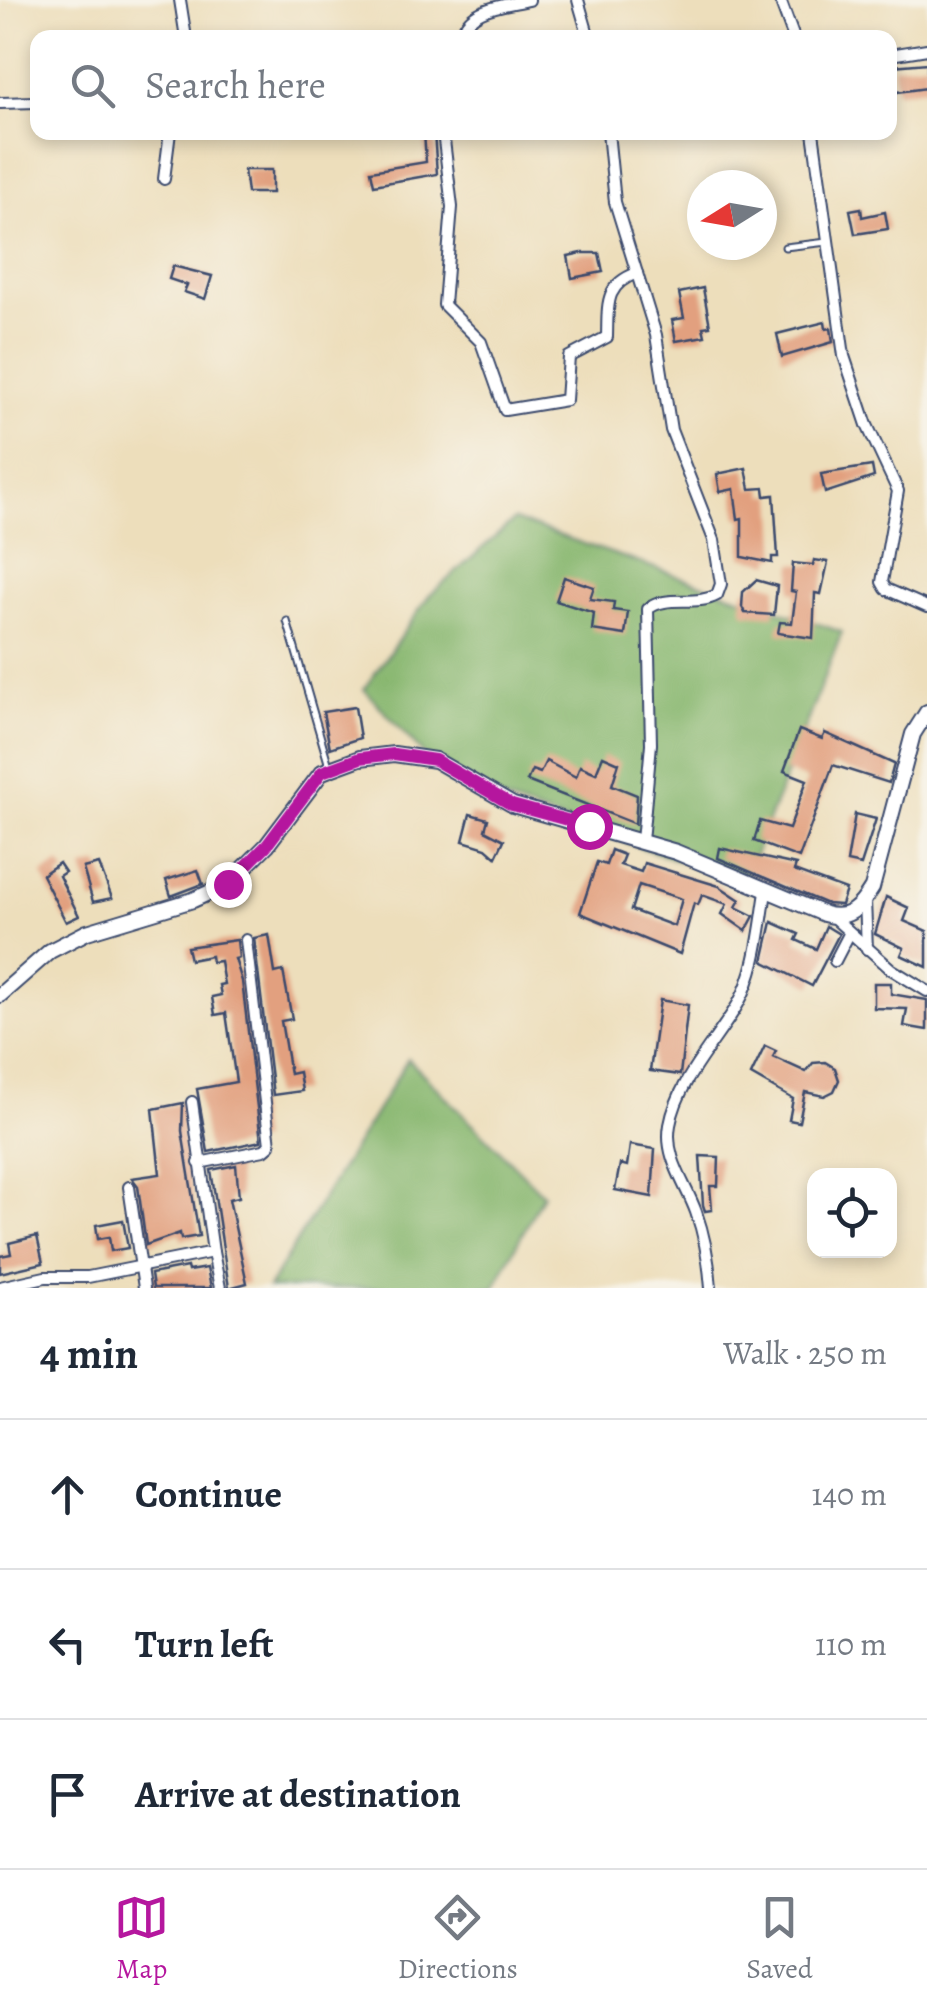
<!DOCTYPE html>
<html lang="en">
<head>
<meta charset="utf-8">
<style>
	:root { --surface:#fff; --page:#f6f6f7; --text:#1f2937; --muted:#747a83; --line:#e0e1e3; --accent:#b5179e }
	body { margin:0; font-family:Alegreya,serif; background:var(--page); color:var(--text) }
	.controls { position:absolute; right:30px; bottom:30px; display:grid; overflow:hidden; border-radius:20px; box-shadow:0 5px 15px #0003 }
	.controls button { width:90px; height:90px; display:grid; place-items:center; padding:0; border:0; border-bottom:2px solid var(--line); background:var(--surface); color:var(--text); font:50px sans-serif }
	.compass { position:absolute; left:687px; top:170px; width:90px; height:90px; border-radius:50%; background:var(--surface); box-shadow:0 5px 15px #0003; rotate:259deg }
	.stop { position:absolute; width:30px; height:30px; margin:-22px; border:8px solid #b5179e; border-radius:50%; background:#fff }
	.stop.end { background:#b5179e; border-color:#fff; box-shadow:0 2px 10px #0008 }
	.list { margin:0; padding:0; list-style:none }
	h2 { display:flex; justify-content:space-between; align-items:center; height:130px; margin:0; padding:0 40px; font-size:42px }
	h2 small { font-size:32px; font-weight:400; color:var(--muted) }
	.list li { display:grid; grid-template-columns:65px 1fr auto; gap:30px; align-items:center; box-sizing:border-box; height:150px; padding:0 40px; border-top:2px solid var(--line) }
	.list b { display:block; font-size:38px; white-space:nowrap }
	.list em { font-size:32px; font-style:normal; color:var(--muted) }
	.icon { flex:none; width:55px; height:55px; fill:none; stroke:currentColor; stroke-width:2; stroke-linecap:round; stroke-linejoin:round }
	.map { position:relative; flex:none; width:927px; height:1288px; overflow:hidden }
	.search { position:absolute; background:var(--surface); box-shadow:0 5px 15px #0003; left:30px; right:30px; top:30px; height:110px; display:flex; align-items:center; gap:25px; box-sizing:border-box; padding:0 35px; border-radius:20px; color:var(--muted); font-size:38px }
	.sheet { height:580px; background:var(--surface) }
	nav { display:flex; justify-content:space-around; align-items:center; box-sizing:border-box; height:140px; border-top:2px solid var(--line); background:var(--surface); font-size:28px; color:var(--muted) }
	nav a { display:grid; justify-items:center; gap:5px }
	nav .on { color:var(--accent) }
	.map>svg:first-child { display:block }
	.forest { fill:#88b76f; stroke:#527366; stroke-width:2.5 }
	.building { fill:#e2a07f; fill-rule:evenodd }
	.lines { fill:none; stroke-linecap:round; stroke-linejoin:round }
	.service-casing { stroke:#3a496c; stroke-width:9 }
	.minor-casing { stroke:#3a496c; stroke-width:14 }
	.secondary-casing { stroke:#3a496c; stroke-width:18 }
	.service { stroke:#fff; stroke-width:5 }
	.minor { stroke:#fff; stroke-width:10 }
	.secondary { stroke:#fff; stroke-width:14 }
	.route { stroke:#b5179e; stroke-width:12 }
</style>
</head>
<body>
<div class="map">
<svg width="927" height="1288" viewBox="0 0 927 1288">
	<rect width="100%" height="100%" fill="#f7f3e8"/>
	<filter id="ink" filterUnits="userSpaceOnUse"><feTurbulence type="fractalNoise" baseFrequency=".01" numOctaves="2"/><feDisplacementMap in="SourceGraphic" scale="20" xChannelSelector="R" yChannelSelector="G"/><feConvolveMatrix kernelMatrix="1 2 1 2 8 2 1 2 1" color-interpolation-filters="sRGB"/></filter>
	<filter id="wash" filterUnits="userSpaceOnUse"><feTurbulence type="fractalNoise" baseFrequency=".0048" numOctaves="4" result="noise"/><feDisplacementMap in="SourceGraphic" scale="40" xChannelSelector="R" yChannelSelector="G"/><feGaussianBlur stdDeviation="2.25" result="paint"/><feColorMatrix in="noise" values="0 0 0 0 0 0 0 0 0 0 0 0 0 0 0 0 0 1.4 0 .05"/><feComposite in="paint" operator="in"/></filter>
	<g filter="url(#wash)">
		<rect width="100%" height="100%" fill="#eddebb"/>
		<g class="forest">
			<path d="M514,520L842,632L744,883L448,781L364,689L429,596Z"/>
			<path d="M408,1059L543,1194L494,1288H268Z"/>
		</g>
		<g id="blocks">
			<g class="building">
				<path d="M927,63V88L897,92L893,66Z"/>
				<path d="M424,132H434L437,174L374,185L371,171L426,162Z"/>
				<path d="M244,170H272V193H247Z"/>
				<path d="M861,208L862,217L885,212L888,229L855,234L850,210Z"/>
				<path d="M582,253H599L603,272L572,278L568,256Z"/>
				<path d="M173,266L212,276L205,299L184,292L187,285L169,279Z"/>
				<path d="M703,288L710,326L703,327L705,336L676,341L672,320L684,318L679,293Z"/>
				<path d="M825,322L826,329L831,328L833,342L782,357L777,334Z"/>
				<path d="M872,466L874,477L825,493L821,474Z"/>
				<path d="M746,468L750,489L764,488L765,496L774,495L778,557H772V563L742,557V518L738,519L734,489L720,492L717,474Z"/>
				<path d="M814,560L828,562L821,594L815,593L813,638L778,633L780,622L792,623L796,592L791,591L793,563L813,565Z"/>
				<path d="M564,577L594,587L590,599L614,602L613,610L628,612L625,635L592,630L594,613L556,601Z"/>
				<path d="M756,580L777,586L774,615L745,613L742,607L743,592Z"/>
				<path d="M355,707L360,738L330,748L323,712Z"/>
				<path d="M799,730L822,739L825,733L894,764L889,783L833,765L799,858L754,841L760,821L789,829L807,780L784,771Z"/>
				<path d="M603,756L619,763L612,785L637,795L635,824L527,781L532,770L540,773L546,761L576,777L580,766L596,773Z"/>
				<path d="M470,814L488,819L485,830L504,840L496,857L486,848L463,841Z"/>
				<path d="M855,814L876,819L861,865L847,862Z"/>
				<path d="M720,848L796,865L794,871L846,890L841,905L827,904L718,858Z"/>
				<path d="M611,850L624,855L620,865L641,872L644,863L719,886L740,900L736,907L754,916L746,931L722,914L727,904L702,895L698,905L694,903L680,954L580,913L597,862L606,865ZM639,885L682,899L674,926L631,910Z"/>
				<path d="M59,863L65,872L59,876L79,916L66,922L42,875Z"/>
				<path d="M99,864L112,898L93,902L83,868Z"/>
				<path d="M198,870L203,884L171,896L166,880Z"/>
				<path d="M886,897L909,908L904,921L927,931V967L901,955L904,948L875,934Z"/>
				<path d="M772,922L799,934L796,940L816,949L826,926L839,934L812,986L763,961Z"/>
				<path d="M269,935L275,973L283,971L292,1019L281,1021L290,1074L299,1072L302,1091L273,1095L254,938Z"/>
				<path d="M237,940L239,958L235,959L242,981L261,1141L208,1152L197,1089L236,1082L226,1013L215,1015L212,997L221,995L219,985L224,984L220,961L212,962L211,956L190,960L187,947Z"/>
				<path d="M874,983H891V994L927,1000V1030L904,1026L907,1009L874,1008Z"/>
				<path d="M660,1000L688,1005L680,1075L650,1071Z"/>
				<path d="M765,1046L776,1051L773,1057L806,1072L813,1063L825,1062L835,1068L839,1080L834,1091L824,1096L805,1092L799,1122L789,1120L793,1099L751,1075Z"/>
				<path d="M183,1103L182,1131L199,1236L181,1239L180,1233L146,1245L138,1186L132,1178L160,1174L153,1109Z"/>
				<path d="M630,1145L655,1149L652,1197L615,1190L620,1164L627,1166Z"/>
				<path d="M700,1156L719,1157L718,1186H710L712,1210L705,1211L703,1205Z"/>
				<path d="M236,1165L239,1197L229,1199L247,1283L229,1288L211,1170Z"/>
				<path d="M123,1220L128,1248L111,1251L109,1237L98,1239L96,1225Z"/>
				<path d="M37,1236L43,1263L0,1273V1256L11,1254L9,1243Z"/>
				<path d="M187,1267L188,1271L207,1268L211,1288H153L151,1274Z"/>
			</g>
		</g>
	</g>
	<g filter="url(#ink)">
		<use href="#blocks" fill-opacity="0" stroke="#3a496c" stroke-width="2.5"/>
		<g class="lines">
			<g class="service-casing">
				<g id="service">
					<path d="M785,247L827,242"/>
					<path d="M287,621L329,766"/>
				</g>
			</g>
			<g class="minor-casing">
				<g id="minor">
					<path d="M180,0L186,38"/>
					<path d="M578,0L589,38"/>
					<path d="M780,0L794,38"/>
					<path d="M461,38C466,7 503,6 529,0"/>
					<path d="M890,55L927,49"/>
					<path d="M0,103L38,102"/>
					<path d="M443,132L452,207L444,305L481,342L505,410L566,400L569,357L607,337C608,305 604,285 637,273"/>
					<path d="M608,132L615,202L656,335L671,430L714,540L721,584L717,595C695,607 666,594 648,609L651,744L642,841"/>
					<path d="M813,132L844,356L867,425L898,491L882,582L886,589L927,607"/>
					<path d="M164,179L170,132"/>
					<path d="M865,900L867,949"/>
					<path d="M833,917L891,969L927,991"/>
					<path d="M835,961L849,934"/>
					<path d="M199,1163L264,1150L270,1145L246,940"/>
					<path d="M129,1187L144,1288"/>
					<path d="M213,1252L220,1288"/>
					<path d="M0,1287L45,1277H88L213,1252L192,1102"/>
					<path d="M711,1288C709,1262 705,1237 696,1212C686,1184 664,1157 670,1125C678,1080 716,1042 738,1004C757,970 760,929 766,892"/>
				</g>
			</g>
			<g class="secondary-casing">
				<path id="secondary" d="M0,995L50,951L87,932L193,900L228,884L267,845L322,772L360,758L394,754L435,760L513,805L676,852L824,914C848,921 860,908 872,888L913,734L927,712"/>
			</g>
			<use href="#service" class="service"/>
			<use href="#minor" class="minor"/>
			<use href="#secondary" class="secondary"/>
		</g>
	</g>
	<g class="lines" filter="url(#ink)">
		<path class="route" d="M228,884L267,845L322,772L360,758L394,754L435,760L512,805L589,826"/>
	</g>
</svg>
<div class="controls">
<button><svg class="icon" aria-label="locate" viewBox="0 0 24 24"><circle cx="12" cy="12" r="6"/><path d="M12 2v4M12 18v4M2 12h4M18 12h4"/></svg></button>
</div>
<svg class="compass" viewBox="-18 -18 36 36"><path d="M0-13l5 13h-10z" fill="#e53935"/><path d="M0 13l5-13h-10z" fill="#747a83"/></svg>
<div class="stop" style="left:589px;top:826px"></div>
<div class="stop end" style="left:228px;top:884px"></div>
<div class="search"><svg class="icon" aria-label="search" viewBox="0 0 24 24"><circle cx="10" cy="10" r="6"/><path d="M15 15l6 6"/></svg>Search here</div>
</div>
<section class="sheet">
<h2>4 min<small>Walk · 250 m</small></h2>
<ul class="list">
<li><svg class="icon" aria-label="ahead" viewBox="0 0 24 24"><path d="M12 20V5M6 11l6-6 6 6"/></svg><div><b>Continue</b></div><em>140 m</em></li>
<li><svg class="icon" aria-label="left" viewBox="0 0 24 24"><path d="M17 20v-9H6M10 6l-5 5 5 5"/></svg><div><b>Turn left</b></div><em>110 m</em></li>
<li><svg class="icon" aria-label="arrive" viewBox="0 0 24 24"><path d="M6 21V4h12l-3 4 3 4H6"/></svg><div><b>Arrive at destination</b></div></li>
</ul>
</section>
<nav>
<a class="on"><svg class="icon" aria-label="map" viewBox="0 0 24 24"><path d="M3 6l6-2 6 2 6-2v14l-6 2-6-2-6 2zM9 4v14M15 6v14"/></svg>Map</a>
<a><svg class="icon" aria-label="directions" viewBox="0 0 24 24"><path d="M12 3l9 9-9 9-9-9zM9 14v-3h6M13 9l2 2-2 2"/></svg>Directions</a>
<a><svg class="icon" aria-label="saved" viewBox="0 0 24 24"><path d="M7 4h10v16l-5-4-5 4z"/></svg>Saved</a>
</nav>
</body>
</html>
